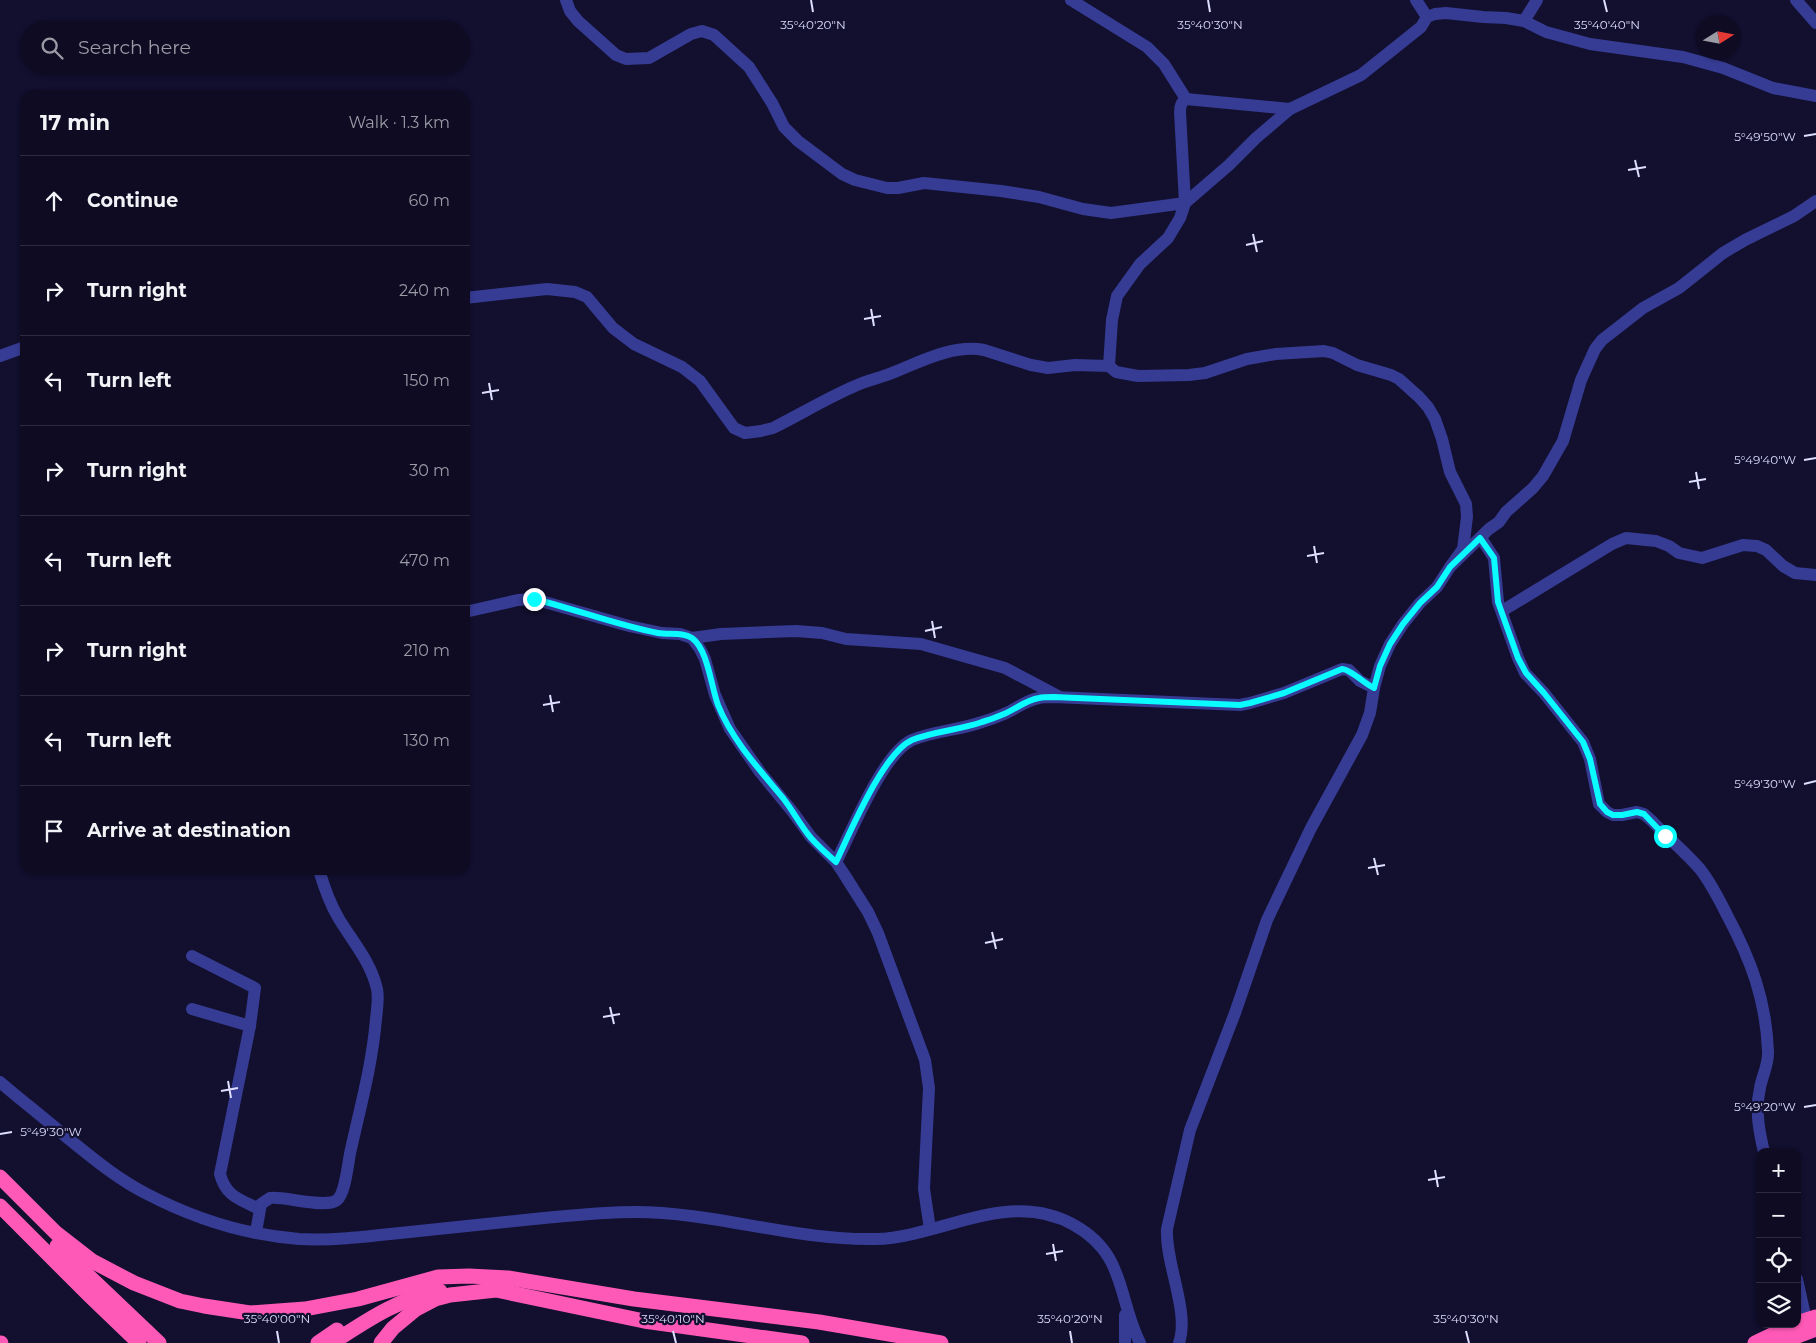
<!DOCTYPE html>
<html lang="en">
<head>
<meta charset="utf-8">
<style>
	:root { --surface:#0e0b23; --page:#1c1930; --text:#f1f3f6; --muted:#9b9ba6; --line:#2e2b41 }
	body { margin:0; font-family:Montserrat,sans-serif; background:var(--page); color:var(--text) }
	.controls { position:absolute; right:15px; bottom:15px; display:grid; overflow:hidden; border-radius:10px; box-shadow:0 1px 4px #0004 }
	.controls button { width:45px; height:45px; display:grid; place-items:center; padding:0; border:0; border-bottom:1px solid var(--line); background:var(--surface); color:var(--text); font:25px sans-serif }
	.compass { position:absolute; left:1696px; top:15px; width:45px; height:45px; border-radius:50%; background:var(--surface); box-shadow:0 1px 4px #0004; rotate:79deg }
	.stop { position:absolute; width:15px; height:15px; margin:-11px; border:4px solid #0afcff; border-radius:50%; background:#fff }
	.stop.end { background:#0afcff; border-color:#fff; box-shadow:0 1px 5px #0008 }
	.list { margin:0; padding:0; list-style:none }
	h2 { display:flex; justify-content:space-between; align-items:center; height:65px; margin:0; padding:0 20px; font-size:21px }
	h2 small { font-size:16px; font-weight:400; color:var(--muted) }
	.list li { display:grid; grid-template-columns:32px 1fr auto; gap:15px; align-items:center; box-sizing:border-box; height:90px; padding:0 20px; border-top:1px solid var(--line) }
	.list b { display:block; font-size:19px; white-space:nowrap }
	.list em { font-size:16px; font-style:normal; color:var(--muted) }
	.icon { flex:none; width:28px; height:28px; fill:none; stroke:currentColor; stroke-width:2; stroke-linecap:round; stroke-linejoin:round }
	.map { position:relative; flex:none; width:1816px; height:1343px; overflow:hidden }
	.search { position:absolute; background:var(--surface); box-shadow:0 1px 4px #0004; left:20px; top:20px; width:450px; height:55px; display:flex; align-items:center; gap:12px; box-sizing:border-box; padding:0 18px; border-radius:28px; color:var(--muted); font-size:19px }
	.panel { position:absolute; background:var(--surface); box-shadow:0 1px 4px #0004; left:20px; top:90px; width:450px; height:785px; border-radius:15px }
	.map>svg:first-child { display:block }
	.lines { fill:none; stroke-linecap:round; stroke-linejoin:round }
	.minor { stroke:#363b93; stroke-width:12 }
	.highway { stroke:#ff59b7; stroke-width:15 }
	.route { stroke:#0afcff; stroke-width:6 }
	.ticks { fill:none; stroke:#dedeff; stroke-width:2 }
	.ticks-label { font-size:12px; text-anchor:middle; fill:#dedeff; stroke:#120f2f; stroke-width:4.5; stroke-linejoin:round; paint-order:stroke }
</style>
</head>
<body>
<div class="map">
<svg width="1816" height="1343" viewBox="0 0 1816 1343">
	<rect width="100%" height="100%" fill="#120f2f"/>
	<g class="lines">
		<g class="minor">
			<path d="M566,0L570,11L578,21L616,55L626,59L649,58L691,34L702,31L714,35L749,67L772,103L784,127L798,141L842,174L855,180L887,188H898L924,183L1001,191L1039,197L1083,209L1111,213L1185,203L1229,165L1256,138L1290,109"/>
			<path d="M1071,0L1147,47L1164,64L1186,99"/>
			<path d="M1416,0L1427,17"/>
			<path d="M1796,0L1816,23"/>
			<path d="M1524,21L1537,0"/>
			<path d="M465,298L547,289L575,292L587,297L613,328L634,344L682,367L700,381L734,428L745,433L761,431L773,428C801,414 827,398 855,386C867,380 880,378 892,373C920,362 953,344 984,350L1031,365L1048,368L1075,365L1109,366"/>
			<path d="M0,356L25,347"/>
			<path d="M1481,538L1494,558L1498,602L1518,658L1525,673L1544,693L1583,742L1590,759L1599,804L1607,812L1613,815H1622L1637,812L1644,814L1652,821C1667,837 1685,852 1700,869C1711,883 1719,899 1727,915C1751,960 1766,1000 1768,1051C1769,1064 1762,1076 1760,1088C1755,1110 1759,1131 1764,1152"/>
			<path d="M1450,567L1463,549L1467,517L1466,504L1450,472L1442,439L1435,419L1428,407L1419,397L1399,379L1391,375L1357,365L1333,353L1324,351L1276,354L1247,359L1205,373L1189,375L1138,376L1116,372L1109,366L1112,320L1117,296L1140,264L1168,238L1180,218L1185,203L1180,112C1180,106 1181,102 1186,99L1290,109L1361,75L1421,27L1427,17L1435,14L1446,13L1483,17L1506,18L1524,21L1546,32L1590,44L1683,57L1723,68L1773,88L1816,96"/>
			<path d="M1502,611L1612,544L1626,538L1656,541L1669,546L1679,553L1702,558L1743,545L1757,546L1766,550L1783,566L1795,573L1816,575"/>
			<path d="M465,612L518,600L534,599L629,626L662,633L680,634L692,638L700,649L705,659L715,695L730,729L760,772L792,811L811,837L836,862L844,874L868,912L878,933L925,1060L929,1088L924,1189L930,1229"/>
			<path d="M692,638L721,634L796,631L822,633L846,639L921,644L1005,668L1060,697"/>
			<path d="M836,862C851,833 883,753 912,740C934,731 960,730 982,722C989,720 997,717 1004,714C1016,709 1026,700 1039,698C1043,697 1049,697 1054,697L1240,705L1250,703L1284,693L1342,669L1349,670L1360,681L1374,688"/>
			<path d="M192,956L255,988L250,1026L220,1174C226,1197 240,1199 259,1209"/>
			<path d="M192,1009L250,1026"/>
			<path d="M0,1082C21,1100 43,1117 64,1135C90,1156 117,1179 147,1194C193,1218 246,1235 299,1239C339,1241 379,1235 419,1231C457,1227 496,1223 534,1219C567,1216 601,1212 635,1212C715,1212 796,1241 876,1239C942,1237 1009,1188 1074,1225C1126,1254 1117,1296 1140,1343"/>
			<path d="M256,1232L261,1204L270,1198C284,1196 326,1209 337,1200C346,1193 348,1160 351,1149C361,1104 372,1065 376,1019C377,1009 379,998 377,989C371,962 353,942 339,919C330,904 324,887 319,870"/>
			<path d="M1797,1279L1806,1320"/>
			<path d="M1125,1343V1315"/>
			<path d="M1179,1343C1190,1312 1165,1263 1167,1229L1190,1130L1235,1013L1267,920L1311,828L1362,735L1370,713L1374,688L1380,666L1390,644L1403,624L1420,603L1437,587L1450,567L1489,529L1499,522L1506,512L1533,488L1543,476L1563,441L1581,380L1595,349L1602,340L1643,308L1679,288L1723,253L1745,240L1794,216L1816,201"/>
		</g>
		<g class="highway">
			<path d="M0,1177L56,1233L92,1261L134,1283L180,1301L204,1306L250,1313L305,1309L358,1299L438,1277L469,1276L508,1278L634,1299L819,1322L941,1343"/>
			<path d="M0,1206L90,1296L139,1343"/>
			<path d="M57,1246L159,1343"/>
			<path d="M1797,1323L1816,1317"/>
			<path d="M0,1343H1"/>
			<path d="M318,1343L337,1330"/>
			<path d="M332,1343C366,1321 399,1298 440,1291"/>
			<path d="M381,1343L393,1328L416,1309L435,1299L450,1295L496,1290L644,1321L802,1343"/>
			<path d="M1755,1343L1795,1324"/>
			<path d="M1779,1343L1816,1329"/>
		</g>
	</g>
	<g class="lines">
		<path class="route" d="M534,599C575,609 616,625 658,633C669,635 683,632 692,638C708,650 711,686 718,705C732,740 759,769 783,798C793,811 801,826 811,838C819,847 828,855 836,862C850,833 883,753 912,740C934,731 960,730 982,722C989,720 997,717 1004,714C1016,709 1026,700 1039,698C1043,697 1049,697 1054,697L1240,705L1250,703L1284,693L1342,669C1350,669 1365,684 1374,688L1380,666L1390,644L1403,624L1420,603L1437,587L1450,567L1480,538L1494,558L1498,602L1518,658L1526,673L1544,693L1583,742L1590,759L1600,804L1607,812L1613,815H1622L1637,812L1644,814L1665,836"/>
	</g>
	<path class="ticks" d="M811,0L813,12M1208,0L1210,12M1604,0L1607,12M1804,136L1816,134M1635,160L1639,177M1628,170L1646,167M1253,234L1257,252M1246,245L1263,241M871,309L874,326M864,319L881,316M489,383L492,400M482,393L499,390M1804,460L1816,458M1696,472L1699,489M1689,482L1706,479M1314,546L1317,563M1307,556L1324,553M932,621L935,638M925,631L942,627M550,695L553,712M543,705L560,702M1804,784L1816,781M1374,858L1378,875M1368,868L1385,865M992,932L996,949M985,943L1003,939M610,1007L614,1024M603,1017L620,1014M228,1081L231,1098M221,1091L238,1088M1804,1107L1816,1105M0,1134L12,1132M1435,1170L1438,1187M1428,1180L1445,1177M1053,1244L1056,1261M1046,1254L1063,1251M277,1331L279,1343M673,1331L676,1343M1070,1331L1072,1343M1466,1331L1469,1343"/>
	<g class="ticks-label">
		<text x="813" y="29">35°40'20"N</text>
		<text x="1210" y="29">35°40'30"N</text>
		<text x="1607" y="29">35°40'40"N</text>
		<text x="1765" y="141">5°49'50"W</text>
		<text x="1765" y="464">5°49'40"W</text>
		<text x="1765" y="788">5°49'30"W</text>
		<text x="1765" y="1111">5°49'20"W</text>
		<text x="51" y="1136">5°49'30"W</text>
		<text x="277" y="1323">35°40'00"N</text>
		<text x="673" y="1323">35°40'10"N</text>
		<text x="1070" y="1323">35°40'20"N</text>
		<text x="1466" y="1323">35°40'30"N</text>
	</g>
</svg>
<div class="controls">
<button>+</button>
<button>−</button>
<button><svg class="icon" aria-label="locate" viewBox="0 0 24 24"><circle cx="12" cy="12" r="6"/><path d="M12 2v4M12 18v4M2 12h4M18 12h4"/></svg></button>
<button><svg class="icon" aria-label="layers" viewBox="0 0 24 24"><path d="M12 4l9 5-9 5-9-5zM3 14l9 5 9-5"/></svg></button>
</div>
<svg class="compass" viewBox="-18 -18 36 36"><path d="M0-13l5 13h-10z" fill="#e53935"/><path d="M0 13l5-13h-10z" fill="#9b9ba6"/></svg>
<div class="stop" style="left:1665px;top:836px"></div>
<div class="stop end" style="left:534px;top:599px"></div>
<div class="search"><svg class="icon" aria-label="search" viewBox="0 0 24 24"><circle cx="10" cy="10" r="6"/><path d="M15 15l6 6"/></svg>Search here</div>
<section class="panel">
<h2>17 min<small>Walk · 1.3 km</small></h2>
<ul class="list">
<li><svg class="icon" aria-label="ahead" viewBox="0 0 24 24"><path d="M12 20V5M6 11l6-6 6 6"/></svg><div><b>Continue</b></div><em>60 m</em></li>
<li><svg class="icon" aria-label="right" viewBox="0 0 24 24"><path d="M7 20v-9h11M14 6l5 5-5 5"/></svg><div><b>Turn right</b></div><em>240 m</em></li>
<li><svg class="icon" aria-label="left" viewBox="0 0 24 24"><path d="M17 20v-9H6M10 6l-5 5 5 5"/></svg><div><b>Turn left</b></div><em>150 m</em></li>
<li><svg class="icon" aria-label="right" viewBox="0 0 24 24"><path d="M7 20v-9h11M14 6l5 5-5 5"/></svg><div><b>Turn right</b></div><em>30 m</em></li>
<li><svg class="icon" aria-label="left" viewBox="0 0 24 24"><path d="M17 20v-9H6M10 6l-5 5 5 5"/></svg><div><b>Turn left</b></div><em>470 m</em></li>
<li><svg class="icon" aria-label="right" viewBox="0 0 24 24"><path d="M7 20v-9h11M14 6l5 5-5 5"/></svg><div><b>Turn right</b></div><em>210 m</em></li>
<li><svg class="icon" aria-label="left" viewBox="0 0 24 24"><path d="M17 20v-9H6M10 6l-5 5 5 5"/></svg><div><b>Turn left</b></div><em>130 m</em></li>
<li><svg class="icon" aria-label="arrive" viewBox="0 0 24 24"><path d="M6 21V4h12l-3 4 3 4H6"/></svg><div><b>Arrive at destination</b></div></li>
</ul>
</section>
</div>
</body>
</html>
